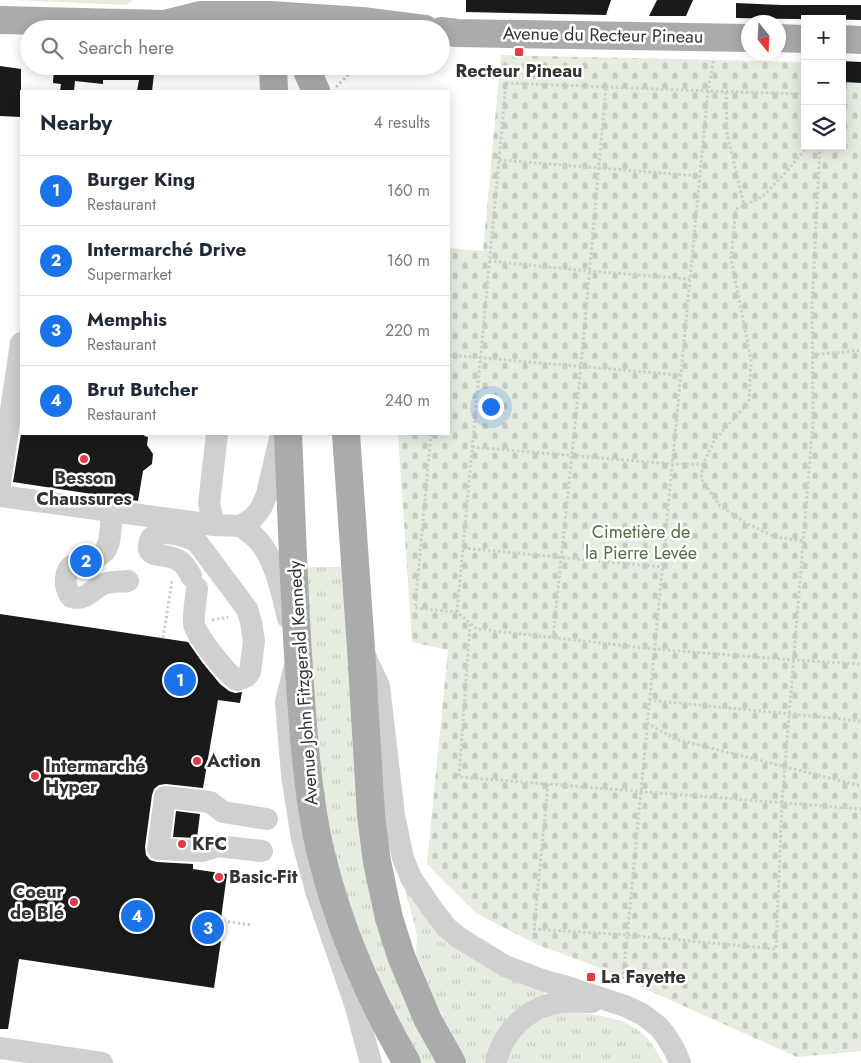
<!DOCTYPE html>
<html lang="en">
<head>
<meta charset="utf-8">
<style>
	:root { --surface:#fff; --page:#f6f6f7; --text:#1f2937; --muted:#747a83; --line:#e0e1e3; --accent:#1a73e8 }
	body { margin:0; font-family:Jost,sans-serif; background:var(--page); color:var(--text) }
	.controls { position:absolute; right:15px; top:15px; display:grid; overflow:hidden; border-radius:0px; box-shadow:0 2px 12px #0003 }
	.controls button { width:45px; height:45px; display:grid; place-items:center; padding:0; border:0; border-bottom:1px solid var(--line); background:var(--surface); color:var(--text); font:25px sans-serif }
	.compass { position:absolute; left:741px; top:15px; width:45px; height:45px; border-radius:50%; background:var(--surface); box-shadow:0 2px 12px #0003; rotate:162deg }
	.you { position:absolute; left:490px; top:406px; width:18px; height:18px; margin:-12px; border:4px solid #fff; border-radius:50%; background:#1a73e8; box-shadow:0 0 0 8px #1a73e833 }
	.badge { display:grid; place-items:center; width:32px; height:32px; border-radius:50%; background:var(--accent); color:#fff; font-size:16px; font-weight:700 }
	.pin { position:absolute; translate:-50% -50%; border:2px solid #fff; box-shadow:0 1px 5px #0006 }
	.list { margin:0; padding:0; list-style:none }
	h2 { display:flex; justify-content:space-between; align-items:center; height:65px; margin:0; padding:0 20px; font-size:21px }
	h2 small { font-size:16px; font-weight:400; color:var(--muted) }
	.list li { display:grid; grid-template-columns:32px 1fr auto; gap:15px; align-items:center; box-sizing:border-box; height:70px; padding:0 20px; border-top:1px solid var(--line) }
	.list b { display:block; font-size:19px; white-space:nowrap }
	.list p { margin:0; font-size:16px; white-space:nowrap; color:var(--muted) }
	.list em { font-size:16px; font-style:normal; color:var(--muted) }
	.icon { flex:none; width:28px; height:28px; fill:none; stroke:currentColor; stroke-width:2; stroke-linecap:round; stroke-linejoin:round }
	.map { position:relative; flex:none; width:861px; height:1063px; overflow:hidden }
	.search { position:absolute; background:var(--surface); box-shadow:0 2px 12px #0003; left:20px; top:20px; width:430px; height:55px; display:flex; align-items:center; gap:12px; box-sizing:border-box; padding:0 18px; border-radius:28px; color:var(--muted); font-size:19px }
	.panel { position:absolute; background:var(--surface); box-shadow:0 2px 12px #0003; left:20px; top:90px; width:430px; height:345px; border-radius:0px }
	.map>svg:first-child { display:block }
	.grass { fill:url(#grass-tufts) }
	.cemetery { fill:url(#cemetery-stones) }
	.pitch { fill:#e6ecdf }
	.building { fill:#1a1a1a }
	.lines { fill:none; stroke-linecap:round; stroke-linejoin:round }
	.path { stroke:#cdcdcd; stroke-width:3; stroke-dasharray:2.5 2.5; stroke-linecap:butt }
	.minor { stroke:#d0d0d0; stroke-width:22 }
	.major { stroke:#ababab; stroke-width:28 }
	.poi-dot { fill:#e63946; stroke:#fff; stroke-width:2 }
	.labels { text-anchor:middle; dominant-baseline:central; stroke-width:5; stroke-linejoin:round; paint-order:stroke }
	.street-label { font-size:18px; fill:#333; stroke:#fff }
	.poi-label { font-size:18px; font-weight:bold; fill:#333; stroke:#fff; text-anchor:start }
	.park-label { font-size:18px; fill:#56703f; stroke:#fff }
</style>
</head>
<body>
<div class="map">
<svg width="861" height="1063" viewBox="0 0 861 1063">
	<defs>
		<pattern id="grass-tufts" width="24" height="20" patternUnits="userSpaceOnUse" patternTransform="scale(1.25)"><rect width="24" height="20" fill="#e6ecdf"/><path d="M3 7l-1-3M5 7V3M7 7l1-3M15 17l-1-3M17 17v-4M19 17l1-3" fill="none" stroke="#c6cbc0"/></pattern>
		<pattern id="cemetery-stones" width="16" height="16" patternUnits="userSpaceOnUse" patternTransform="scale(1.25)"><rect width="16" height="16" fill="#e6ecdf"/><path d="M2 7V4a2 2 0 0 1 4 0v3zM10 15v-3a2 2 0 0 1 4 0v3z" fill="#c6cbc0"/></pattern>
	</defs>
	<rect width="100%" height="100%" fill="#fff"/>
	<g class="grass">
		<path d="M302,567H341L351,614L362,802L444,1063H416L383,1004L327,843Z"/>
		<path d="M401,878L428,915L545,991L543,998L489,1063H467L436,1003L416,953L417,936L410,908Z"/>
		<path d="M566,1012C591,1013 624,1017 643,1034C652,1043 658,1052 663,1063H508C514,1034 538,1016 566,1012Z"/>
	</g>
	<path class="cemetery" d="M501,55L805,62V146H842V82L861,83V1051L797,1057L590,964L538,945L489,920L475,912L427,864L448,650L412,642L398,434H449V248L483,251Z"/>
	<path class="pitch" d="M15,0H133L128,4L126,5Z"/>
	<g class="building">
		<path d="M466,0H611L606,15L466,12Z"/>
		<path d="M657,0H693L686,16H649Z"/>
		<path d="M736,3L782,5H861V20L736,18Z"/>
		<path d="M842,61L861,62V83L842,82Z"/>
		<path d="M0,66L21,69V117L0,116Z"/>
		<path d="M54,66H155L152,91H137L139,80H103V84L75,81L74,91H60L61,84L53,83Z"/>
		<path d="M21,434H145L144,436L148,437L147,445L153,454L152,464L143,471L138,501L13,482Z"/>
		<path d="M0,614L188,642L202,662L220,684L229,691L235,693L242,692L240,703L218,700L203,788L166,784L159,785L154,789L152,795L145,847L146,855L150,860L157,862L193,864V869L227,874L220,926L223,927L214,988L19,959L8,1029H0Z"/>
		<path d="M176,811L200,814L197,838L173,837Z"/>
	</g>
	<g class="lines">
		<g class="path">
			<path d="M506,83L708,91L805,94"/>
			<path d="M336,87L357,66"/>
			<path d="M726,92L727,134L744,205"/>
			<path d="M499,160L699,176"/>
			<path d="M489,261L589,271L690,279"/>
			<path d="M449,355L680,375"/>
			<path d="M812,355L861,350"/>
			<path d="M431,434L415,608L457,612L477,629L654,649L794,660L861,664"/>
			<path d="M472,447L672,464H703L714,441L749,402L751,360L731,258L736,209L762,197L787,171L808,146"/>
			<path d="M703,465L701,478L720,506L748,524L775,537L803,541"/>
			<path d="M463,548L662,567"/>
			<path d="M457,612L506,83L509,65"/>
			<path d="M212,620L228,617"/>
			<path d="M470,624L459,777L861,809"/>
			<path d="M163,638L172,581"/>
			<path d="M553,638L581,366L606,87"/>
			<path d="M649,700L861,721"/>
			<path d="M647,723L675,739L861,786"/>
			<path d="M548,784L534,929L627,935L776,949L782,802L813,422L812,305L820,146"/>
			<path d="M208,919L252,925"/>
			<path d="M623,979L708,91L714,58"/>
		</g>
		<g class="minor">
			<path d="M0,483L21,343"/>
			<path d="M0,496L214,525L241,526L253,518L261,508L267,494L281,434"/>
			<path d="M112,512C111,521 111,543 105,551C95,564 67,556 66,578C65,586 67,591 71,597C85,602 93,588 104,584C111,581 121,582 128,581"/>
			<path d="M214,525L209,503L217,434"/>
			<path d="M241,526C246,530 252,534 257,539C275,558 282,593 288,618"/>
			<path d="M191,576C181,556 174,558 154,554C150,552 148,550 149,545C150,525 187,535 197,542L247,609L251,622L254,641L250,672L247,676L237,680C228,676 195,634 194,624C193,613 196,600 197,588"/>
			<path d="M364,654L379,686L394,815L403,858L411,878L433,910L447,928L458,937L505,966L545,981L564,986L625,1006L642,1014L659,1027L666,1036L675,1051L680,1063"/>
			<path d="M294,669L286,702L292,775L302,839L317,894L355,1004L371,1063"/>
			<path d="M262,851L217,846L203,851L158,849L165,797L210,802L223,812L267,819"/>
			<path d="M0,1048L102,1063"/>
			<path d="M496,1063C503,1031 528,1007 561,1002C571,1001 582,1002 592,1002"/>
		</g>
		<g class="major">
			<path d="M0,20L164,24L200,15H270L362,21L425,29"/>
			<path d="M441,31L457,33L748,38"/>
			<path d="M778,38L805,39"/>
			<path d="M842,39L861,40"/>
			<path d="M273,66L274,91"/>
			<path d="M305,66L316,91"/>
			<path d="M288,434C292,522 294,610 301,698C304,744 308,790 317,836C334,916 366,992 407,1063"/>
			<path d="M346,434L361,648L371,815L377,862L389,918L401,956L428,1020L452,1063"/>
		</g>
	</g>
	<g class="poi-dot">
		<rect x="514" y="47" width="10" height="10" rx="2.5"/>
		<circle cx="84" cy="459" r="5"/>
		<circle cx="197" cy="761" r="5"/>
		<circle cx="35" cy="776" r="5"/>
		<circle cx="182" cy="844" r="5"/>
		<circle cx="219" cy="877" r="5"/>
		<circle cx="74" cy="902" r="5"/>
		<rect x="586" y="972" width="10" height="10" rx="2.5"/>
	</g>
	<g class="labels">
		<g class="street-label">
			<text transform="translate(603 35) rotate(1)">Avenue du Recteur Pineau</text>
			<text transform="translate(303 683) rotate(-94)">Avenue John Fitzgerald Kennedy</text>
		</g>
		<g class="poi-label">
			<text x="519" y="71" text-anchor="middle">Recteur Pineau</text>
			<text x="84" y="478" text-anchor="middle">Besson<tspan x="84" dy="21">Chaussures</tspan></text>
			<text x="207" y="761">Action</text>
			<text x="45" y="766">Intermarché<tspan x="45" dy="21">Hyper</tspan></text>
			<text x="192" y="844">KFC</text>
			<text x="229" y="877">Basic-Fit</text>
			<text x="64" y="892" text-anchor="end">Coeur<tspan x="64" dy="21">de Blé</tspan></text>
			<text x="601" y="977">La Fayette</text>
		</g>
		<g class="park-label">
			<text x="641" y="532">Cimetière de<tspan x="641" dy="21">la Pierre Levée</tspan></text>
		</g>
	</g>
</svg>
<div class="controls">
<button>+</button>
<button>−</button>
<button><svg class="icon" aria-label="layers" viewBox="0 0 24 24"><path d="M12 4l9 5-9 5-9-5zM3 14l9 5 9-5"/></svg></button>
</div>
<svg class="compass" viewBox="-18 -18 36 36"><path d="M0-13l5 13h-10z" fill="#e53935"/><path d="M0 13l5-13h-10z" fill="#747a83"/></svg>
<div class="you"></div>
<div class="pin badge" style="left:180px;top:680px">1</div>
<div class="pin badge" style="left:86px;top:561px">2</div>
<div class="pin badge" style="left:208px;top:928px">3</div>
<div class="pin badge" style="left:137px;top:916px">4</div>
<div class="search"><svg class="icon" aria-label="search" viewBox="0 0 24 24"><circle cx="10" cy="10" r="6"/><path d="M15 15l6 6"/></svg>Search here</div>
<section class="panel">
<h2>Nearby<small>4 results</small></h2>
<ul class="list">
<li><span class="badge">1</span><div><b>Burger King</b><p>Restaurant</p></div><em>160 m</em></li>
<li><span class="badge">2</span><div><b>Intermarché Drive</b><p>Supermarket</p></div><em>160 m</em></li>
<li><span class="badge">3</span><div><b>Memphis</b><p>Restaurant</p></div><em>220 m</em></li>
<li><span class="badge">4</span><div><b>Brut Butcher</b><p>Restaurant</p></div><em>240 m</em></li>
</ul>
</section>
</div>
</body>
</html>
